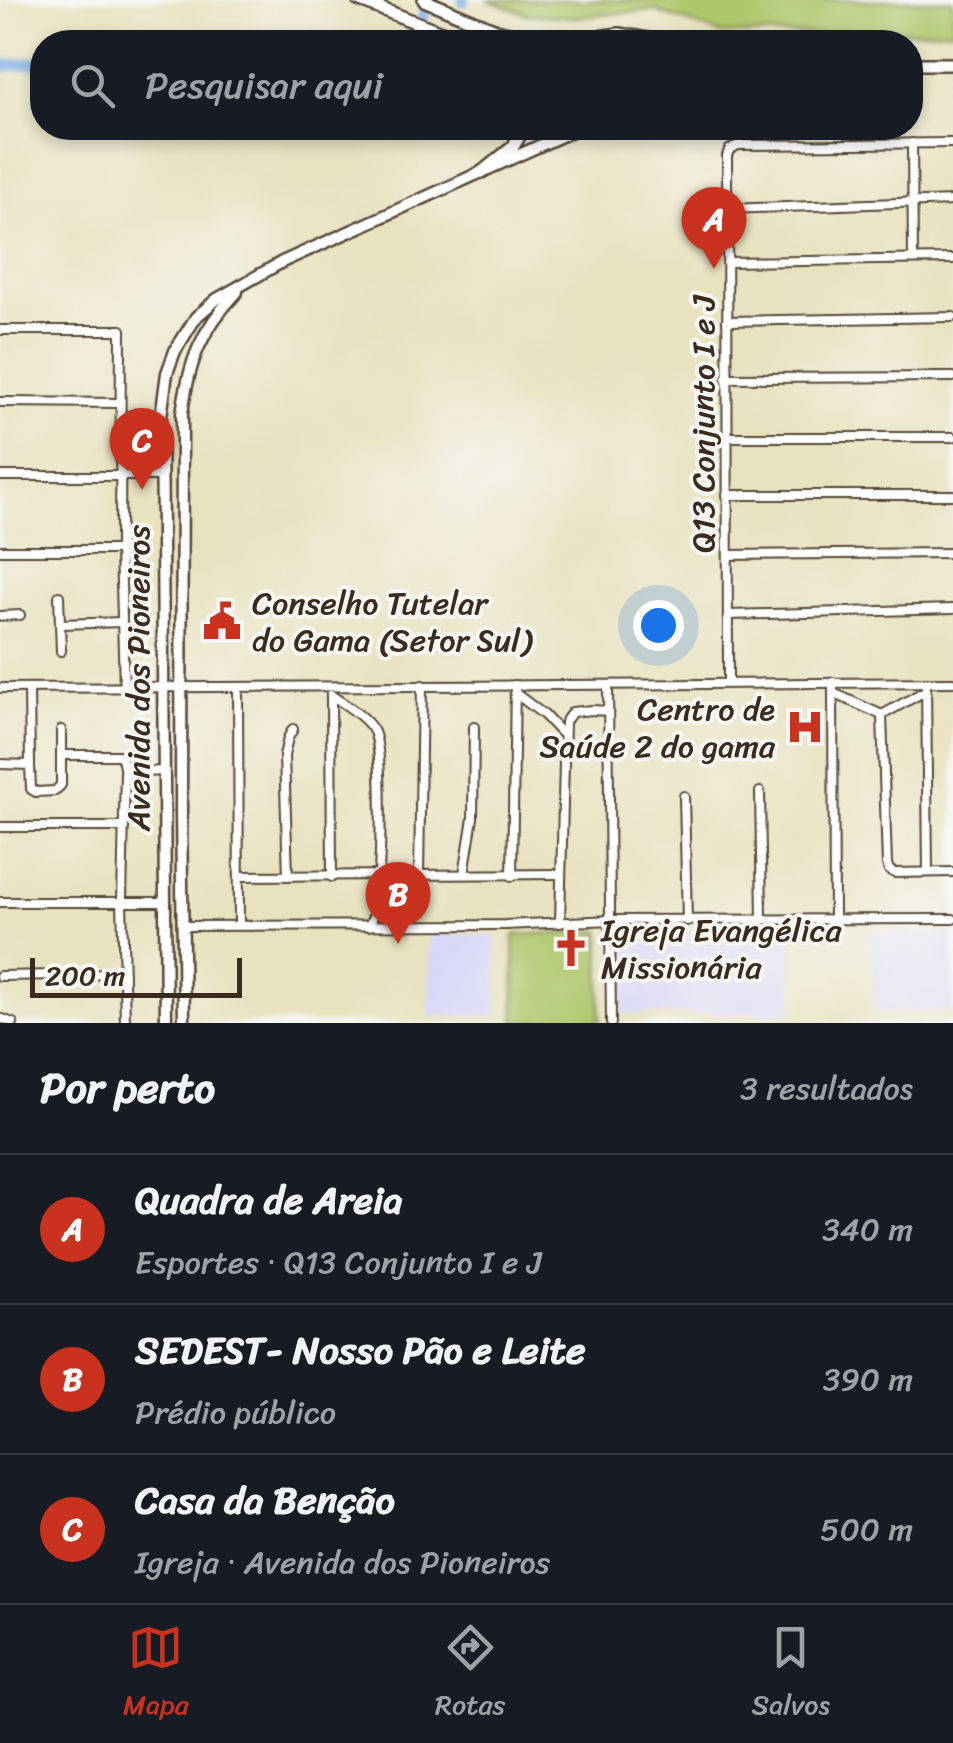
<!DOCTYPE html>
<html lang="pt">
<head>
<meta charset="utf-8">
<style>
	:root { --surface:#171b24; --page:#242831; --text:#f1f3f6; --muted:#9ea1a6; --line:#363941; --accent:#c8321e }
	body { margin:0; font-family:Sriracha,sans-serif; background:var(--page); color:var(--text) }
	.scale { position:absolute; left:30px; bottom:25px; width:212px; box-sizing:border-box; padding-left:10px; border:5px solid #3b2a1e; border-top:0; font-size:28px; line-height:35px; white-space:nowrap; color:#3b2a1e; -webkit-text-stroke:8px #f6f6f2; paint-order:stroke }
	.you { position:absolute; left:658px; top:625px; width:35px; height:35px; margin:-25px; border:8px solid #fff; border-radius:50%; background:#1a73e8; box-shadow:0 0 0 15px #1a73e833 }
	.badge { display:grid; place-items:center; width:65px; height:65px; border-radius:50%; background:var(--accent); color:#fff; font-size:32px; font-weight:700 }
	.pin { position:absolute; translate:-50% -82px; filter:drop-shadow(0 2px 5px #0008) }
	.pin::after { content:''; position:absolute; top:52px; width:35px; height:30px; background:inherit; clip-path:polygon(0 0,100% 0,50% 100%) }
	.list { margin:0; padding:0; list-style:none }
	h2 { display:flex; justify-content:space-between; align-items:center; height:130px; margin:0; padding:0 40px; font-size:42px }
	h2 small { font-size:32px; font-weight:400; color:var(--muted) }
	.list li { display:grid; grid-template-columns:65px 1fr auto; gap:30px; align-items:center; box-sizing:border-box; height:150px; padding:0 40px; border-top:2px solid var(--line) }
	.list b { display:block; font-size:38px; white-space:nowrap }
	.list p { margin:0; font-size:32px; white-space:nowrap; color:var(--muted) }
	.list em { font-size:32px; font-style:normal; color:var(--muted) }
	.icon { flex:none; width:55px; height:55px; fill:none; stroke:currentColor; stroke-width:2; stroke-linecap:round; stroke-linejoin:round }
	.map { position:relative; flex:none; width:953px; height:1023px; overflow:hidden }
	.search { position:absolute; background:var(--surface); box-shadow:0 5px 15px #0003; left:30px; right:30px; top:30px; height:110px; display:flex; align-items:center; gap:25px; box-sizing:border-box; padding:0 35px; border-radius:40px; color:var(--muted); font-size:38px }
	.sheet { height:580px; background:var(--surface) }
	nav { display:flex; justify-content:space-around; align-items:center; box-sizing:border-box; height:140px; border-top:2px solid var(--line); background:var(--surface); font-size:28px; color:var(--muted) }
	nav a { display:grid; justify-items:center; gap:5px }
	nav .on { color:var(--accent) }
	.map>svg:first-child { display:block }
	.built { fill:#d8d7f8 }
	.green { fill:#afc76c; stroke:#757845; stroke-width:2.5 }
	.lines { fill:none; stroke-linecap:round; stroke-linejoin:round }
	.river { stroke:#7aaae4; stroke-width:12 }
	.minor-casing { stroke:#554636; stroke-width:12 }
	.major-casing { stroke:#554636; stroke-width:15 }
	.highway-casing { stroke:#554636; stroke-width:16 }
	.minor { stroke:#fff; stroke-width:8 }
	.major { stroke:#fff; stroke-width:10 }
	.highway { stroke:#fff; stroke-width:11 }
	.labels { text-anchor:middle; dominant-baseline:central; stroke-width:8; stroke-linejoin:round; paint-order:stroke }
	.street-label { font-size:32px; fill:#3b2a1e; stroke:#f6f6f2 }
	.poi-label { font-size:32px; fill:#3b2a1e; stroke:#f6f6f2; text-anchor:start }
</style>
</head>
<body>
<div class="map">
<svg width="953" height="1023" viewBox="0 0 953 1023">
	<rect width="100%" height="100%" fill="#f6f6f2"/>
	<filter id="ink" filterUnits="userSpaceOnUse"><feTurbulence type="fractalNoise" baseFrequency=".01" numOctaves="2"/><feDisplacementMap in="SourceGraphic" scale="20" xChannelSelector="R" yChannelSelector="G"/><feConvolveMatrix kernelMatrix="1 2 1 2 8 2 1 2 1" color-interpolation-filters="sRGB"/></filter>
	<filter id="wash" filterUnits="userSpaceOnUse"><feTurbulence type="fractalNoise" baseFrequency=".0048" numOctaves="4" result="noise"/><feDisplacementMap in="SourceGraphic" scale="40" xChannelSelector="R" yChannelSelector="G"/><feGaussianBlur stdDeviation="2.25" result="paint"/><feColorMatrix in="noise" values="0 0 0 0 0 0 0 0 0 0 0 0 0 0 0 0 0 1.4 0 .05"/><feComposite in="paint" operator="in"/></filter>
	<g filter="url(#wash)">
		<rect width="100%" height="100%" fill="#e9e2bf"/>
		<g class="built">
			<path d="M792,932L793,1013L622,1014L621,933Z"/>
			<path d="M872,932H953V1011L875,1012Z"/>
			<path d="M429,935H496L497,1016H429Z"/>
		</g>
		<g class="green">
			<path d="M488,0H953V30L794,35L721,34L654,10L577,17L526,14Z"/>
			<path d="M601,931L600,1021L515,1022L514,935Z"/>
		</g>
		<g class="lines">
			<g class="river">
				<path d="M463,1L464,0"/>
				<path d="M402,42L416,33L425,12"/>
				<path d="M0,66L42,62"/>
			</g>
		</g>
	</g>
	<g filter="url(#ink)">
		<g class="lines">
			<g class="minor-casing">
				<g id="minor">
					<path d="M912,143L913,259"/>
					<path d="M728,209L953,201"/>
					<path d="M728,262L953,259"/>
					<path d="M727,321L953,317"/>
					<path d="M0,330H121L120,550L124,687"/>
					<path d="M726,378L953,377"/>
					<path d="M0,402L120,403"/>
					<path d="M727,437H953"/>
					<path d="M0,476H162"/>
					<path d="M727,495H953"/>
					<path d="M0,550H120"/>
					<path d="M728,555L953,553"/>
					<path d="M59,596L61,651"/>
					<path d="M728,615L953,609"/>
					<path d="M0,616L20,615"/>
					<path d="M61,624L122,622"/>
					<path d="M833,682L834,919"/>
					<path d="M926,682L928,872"/>
					<path d="M728,683L727,156L729,150L738,145L953,143"/>
					<path d="M608,686L611,1023"/>
					<path d="M238,687L239,925"/>
					<path d="M0,688C318,686 635,686 953,682"/>
					<path d="M29,688L30,765"/>
					<path d="M515,693L544,715L564,736"/>
					<path d="M833,693L882,715"/>
					<path d="M331,695C344,704 365,716 373,730C385,750 381,885 375,911C374,915 370,923 369,926"/>
					<path d="M331,695L332,877"/>
					<path d="M882,715L887,864L889,870L895,873L953,872"/>
					<path d="M882,715L925,691"/>
					<path d="M61,730V755H119L122,758L125,773L122,900L125,1023"/>
					<path d="M0,764L30,765L31,789L36,792L55,791L61,785V755"/>
					<path d="M125,773L164,771"/>
					<path d="M760,792L762,919"/>
					<path d="M684,796L687,921"/>
					<path d="M0,827H124"/>
					<path d="M464,874L473,818L474,727"/>
					<path d="M419,875L422,685"/>
					<path d="M239,876L560,874"/>
					<path d="M288,876L284,756L288,738L293,729"/>
					<path d="M512,876L515,685"/>
					<path d="M0,902H164"/>
					<path d="M560,923L565,722L572,712L592,710L608,711"/>
					<path d="M182,926L505,925L612,920L953,919"/>
					<path d="M0,976L124,974"/>
					<path d="M0,1018L13,1023"/>
				</g>
			</g>
			<g class="major-casing">
				<g id="major">
					<path d="M166,1023L161,417L167,373L175,351L196,317L217,299L282,262L579,128"/>
					<path d="M184,1023L181,814L182,414C189,362 200,331 237,292"/>
				</g>
			</g>
			<g class="highway-casing">
				<g id="highway">
					<path d="M358,0L467,42"/>
					<path d="M424,0L496,30L536,40L560,42L619,34L665,42"/>
					<path d="M910,64H953"/>
					<path d="M482,172L513,147L524,128"/>
				</g>
			</g>
			<use href="#minor" class="minor"/>
			<use href="#major" class="major"/>
			<use href="#highway" class="highway"/>
		</g>
	</g>
	<defs>
		<g id="civic-bare" transform="scale(3)"><path d="M-.6-6.5H3V-4.5H.6V-3L4-1V1h2V6H-6V1h2V-1L-.6-3ZM-1.2 2.5V6h2.4V2.5Z" fill="#c8321e" stroke="#f6f6f2" stroke-width="2.5" paint-order="stroke"/></g>
		<g id="hospital-bare" transform="scale(3)"><path d="M-5-5h3v3.5h4V-5h3V5h-3V1.5h-4V5h-3Z" fill="#c8321e" stroke="#f6f6f2" stroke-width="2.5" paint-order="stroke"/></g>
		<g id="church-bare" transform="scale(3)"><path d="M-1.2-6h2.4v3.5h3.3v2.4h-3.3V6h-2.4V-.1h-3.3v-2.4h3.3Z" fill="#c8321e" stroke="#f6f6f2" stroke-width="2.5" paint-order="stroke"/></g>
	</defs>
	<g fill-rule="evenodd">
		<use href="#civic-bare" x="222" y="621"/>
		<use href="#hospital-bare" x="805" y="727"/>
		<use href="#church-bare" x="571" y="948"/>
	</g>
	<g class="labels">
		<g class="street-label">
			<text transform="translate(703 424) rotate(-90)">Q13 Conjunto I e J</text>
			<text transform="translate(138 678) rotate(-90)">Avenida dos Pioneiros</text>
		</g>
		<g class="poi-label">
			<text x="252" y="603">Conselho Tutelar<tspan x="252" dy="37">do Gama (Setor Sul)</tspan></text>
			<text x="775" y="709" text-anchor="end">Centro de<tspan x="775" dy="37">Saúde 2 do gama</tspan></text>
			<text x="601" y="930">Igreja Evangélica<tspan x="601" dy="37">Missionária</tspan></text>
		</g>
	</g>
</svg>
<div class="scale">200 m</div>
<div class="you"></div>
<div class="pin badge" style="left:714px;top:269px">A</div>
<div class="pin badge" style="left:398px;top:944px">B</div>
<div class="pin badge" style="left:142px;top:490px">C</div>
<div class="search"><svg class="icon" aria-label="search" viewBox="0 0 24 24"><circle cx="10" cy="10" r="6"/><path d="M15 15l6 6"/></svg>Pesquisar aqui</div>
</div>
<section class="sheet">
<h2>Por perto<small>3 resultados</small></h2>
<ul class="list">
<li><span class="badge">A</span><div><b>Quadra de Areia</b><p>Esportes · Q13 Conjunto I e J</p></div><em>340 m</em></li>
<li><span class="badge">B</span><div><b>SEDEST- Nosso Pão e Leite</b><p>Prédio público</p></div><em>390 m</em></li>
<li><span class="badge">C</span><div><b>Casa da Benção</b><p>Igreja · Avenida dos Pioneiros</p></div><em>500 m</em></li>
</ul>
</section>
<nav>
<a class="on"><svg class="icon" aria-label="map" viewBox="0 0 24 24"><path d="M3 6l6-2 6 2 6-2v14l-6 2-6-2-6 2zM9 4v14M15 6v14"/></svg>Mapa</a>
<a><svg class="icon" aria-label="directions" viewBox="0 0 24 24"><path d="M12 3l9 9-9 9-9-9zM9 14v-3h6M13 9l2 2-2 2"/></svg>Rotas</a>
<a><svg class="icon" aria-label="saved" viewBox="0 0 24 24"><path d="M7 4h10v16l-5-4-5 4z"/></svg>Salvos</a>
</nav>
</body>
</html>
